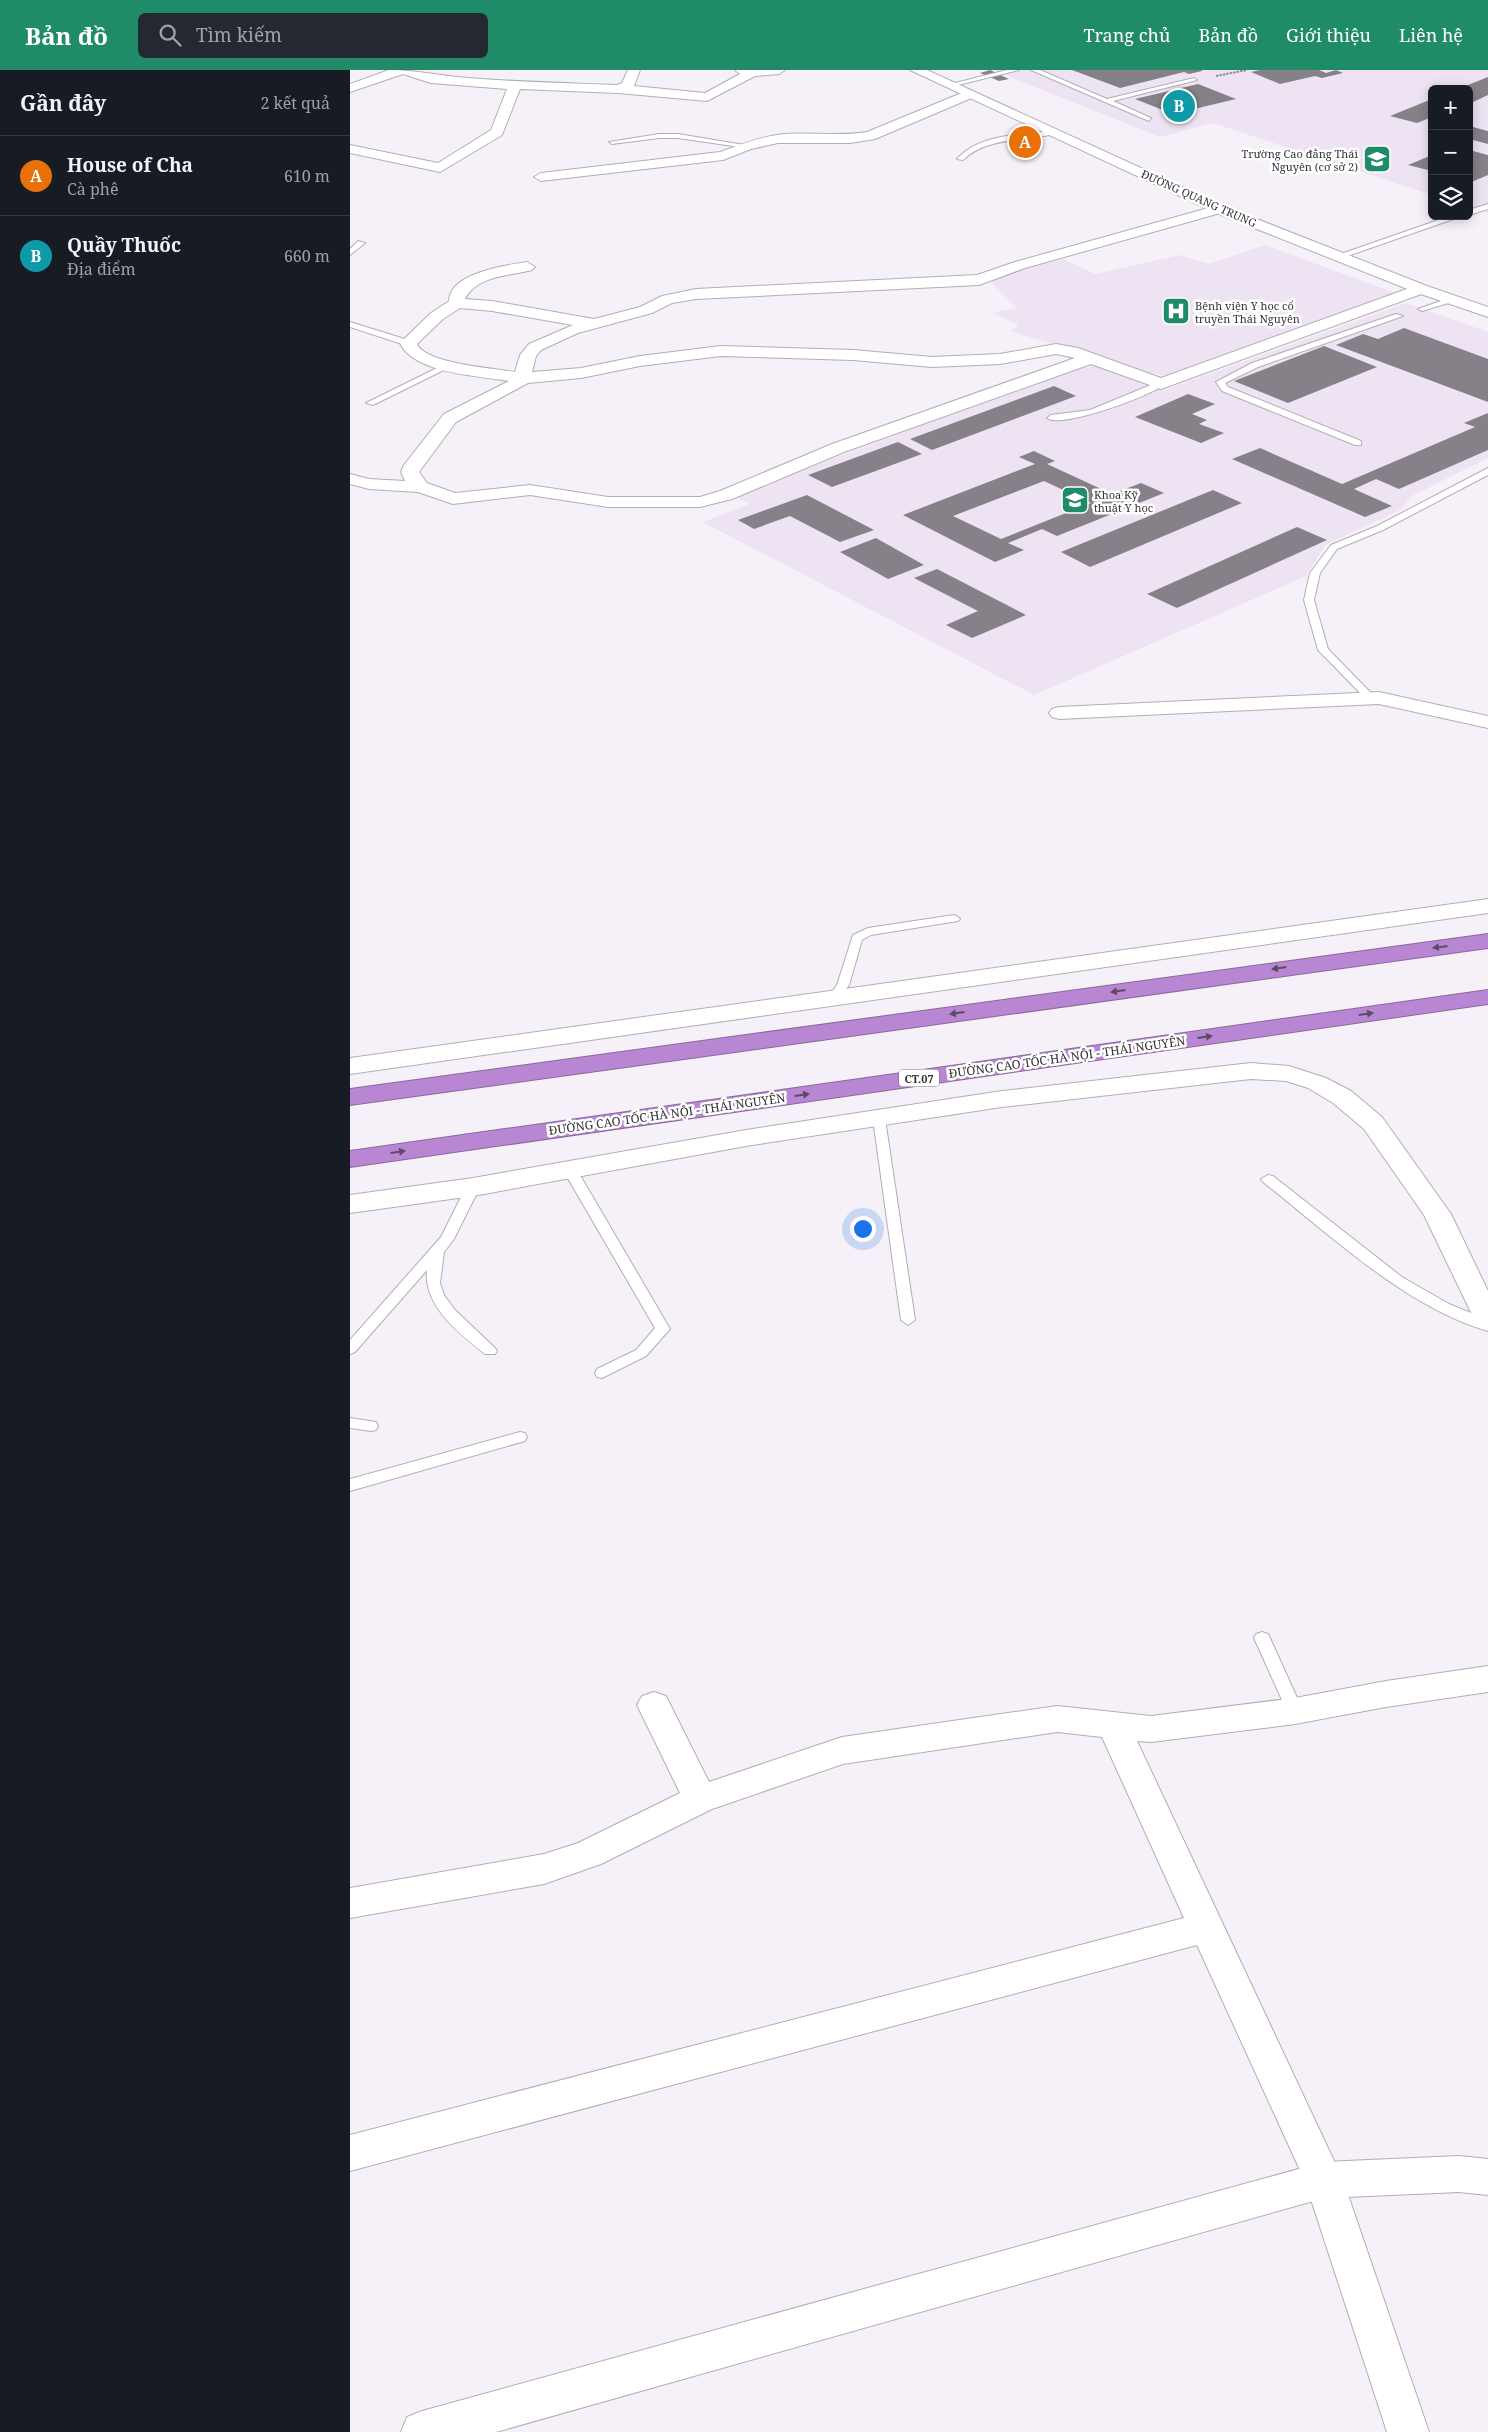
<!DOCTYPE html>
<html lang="vi">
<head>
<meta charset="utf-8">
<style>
	:root { --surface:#171b24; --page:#242831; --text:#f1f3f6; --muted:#9ea1a6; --line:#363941; --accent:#208b69 }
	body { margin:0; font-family:"Noto Serif",serif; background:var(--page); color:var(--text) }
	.controls { position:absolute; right:15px; top:15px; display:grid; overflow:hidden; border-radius:8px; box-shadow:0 2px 12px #0003 }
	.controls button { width:45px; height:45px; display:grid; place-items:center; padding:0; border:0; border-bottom:1px solid var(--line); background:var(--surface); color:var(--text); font:25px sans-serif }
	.you { position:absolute; left:512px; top:1158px; width:18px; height:18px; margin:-12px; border:4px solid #fff; border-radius:50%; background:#1a73e8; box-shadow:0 0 0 8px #1a73e833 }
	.badge { display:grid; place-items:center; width:32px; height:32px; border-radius:50%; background:var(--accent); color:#fff; font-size:16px; font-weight:700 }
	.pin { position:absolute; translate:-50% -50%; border:2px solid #fff; box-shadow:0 1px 5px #0006 }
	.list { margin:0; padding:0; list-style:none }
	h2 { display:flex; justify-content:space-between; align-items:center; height:65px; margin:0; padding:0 20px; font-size:21px }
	h2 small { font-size:16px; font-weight:400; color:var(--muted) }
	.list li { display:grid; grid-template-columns:32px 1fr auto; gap:15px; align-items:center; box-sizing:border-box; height:80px; padding:0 20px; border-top:1px solid var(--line) }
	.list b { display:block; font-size:19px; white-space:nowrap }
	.list p { margin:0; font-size:16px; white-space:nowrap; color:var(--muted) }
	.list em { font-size:16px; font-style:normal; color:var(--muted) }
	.icon { flex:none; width:28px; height:28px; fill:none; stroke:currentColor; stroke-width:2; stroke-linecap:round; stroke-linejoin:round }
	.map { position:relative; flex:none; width:1138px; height:2362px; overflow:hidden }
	header { display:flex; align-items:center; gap:30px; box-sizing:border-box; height:70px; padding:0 25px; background:var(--accent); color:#fff }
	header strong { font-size:24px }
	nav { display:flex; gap:28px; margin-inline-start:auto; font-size:18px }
	.search { width:350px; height:45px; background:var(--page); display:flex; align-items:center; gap:12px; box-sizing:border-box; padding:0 18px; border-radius:8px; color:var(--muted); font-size:19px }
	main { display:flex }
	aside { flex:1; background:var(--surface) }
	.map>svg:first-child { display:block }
	.built { fill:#ede3f3 }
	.building { fill:#868189; fill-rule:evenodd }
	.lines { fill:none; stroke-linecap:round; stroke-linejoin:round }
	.lane-casing { stroke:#b3adb6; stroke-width:2 }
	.street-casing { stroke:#b3adb6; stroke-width:2 }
	.secondary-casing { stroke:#b3adb6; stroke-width:2 }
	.highway-casing { stroke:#8a699c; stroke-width:2 }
	.path { stroke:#928e95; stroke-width:2; stroke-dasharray:2.5 1; stroke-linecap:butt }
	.lane { fill:#fff; fill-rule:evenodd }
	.street { fill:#fff; fill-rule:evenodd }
	.secondary { fill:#fff; fill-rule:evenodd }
	.highway { fill:#b886d3; fill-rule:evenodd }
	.oneway { fill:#5c4b65 }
	.labels { text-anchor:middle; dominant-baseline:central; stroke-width:5; stroke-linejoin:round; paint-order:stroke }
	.far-poi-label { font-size:11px; fill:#343236; stroke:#fff; text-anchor:start }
	.far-street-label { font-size:11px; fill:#343236; stroke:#fff }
	.shield { fill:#fff; stroke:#717072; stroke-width:1 }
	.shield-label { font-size:11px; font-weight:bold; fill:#343236 }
	.street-label { font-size:12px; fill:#343236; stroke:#fff }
</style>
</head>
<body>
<header>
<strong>Bản đồ</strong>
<div class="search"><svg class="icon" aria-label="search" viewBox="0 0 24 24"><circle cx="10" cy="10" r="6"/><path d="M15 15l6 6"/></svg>Tìm kiếm</div>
<nav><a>Trang chủ</a><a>Bản đồ</a><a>Giới thiệu</a><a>Liên hệ</a></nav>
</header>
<main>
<aside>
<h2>Gần đây<small>2 kết quả</small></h2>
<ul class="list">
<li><span class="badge" style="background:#e8710a">A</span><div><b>House of Cha</b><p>Cà phê</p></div><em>610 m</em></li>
<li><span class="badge" style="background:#0f9aa8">B</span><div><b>Quầy Thuốc</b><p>Địa điểm</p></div><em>660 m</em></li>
</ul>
</aside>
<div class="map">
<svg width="1138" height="2362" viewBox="0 0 1138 2362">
	<rect width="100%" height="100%" fill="#f6f0f9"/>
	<g class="built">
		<path d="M642,0H1138V143L1119,137V19H1082V125L863,53L810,67Z"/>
		<path d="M915,175L1045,223L823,306L796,303L660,261L669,255L642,243L667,238L641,212L663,202L713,189L745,204L830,185L859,194Z"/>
		<path d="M1056,233L1138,262V388L1062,426L1050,440L975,475L956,506L684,625L353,452L400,434L385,426L706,304L747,295L812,321Z"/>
	</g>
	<g class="building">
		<path d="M640,0L659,9L649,11L630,3Z"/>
		<path d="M722,0H852V1L839,4L834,2L770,18Z"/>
		<path d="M910,0H969L976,3L986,0L993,3L972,8L965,6L930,14L901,2Z"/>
		<path d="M1138,7V25L1119,34V19H1108Z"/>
		<path d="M848,14L886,29L823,44L785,29Z"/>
		<path d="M1082,29V47L1067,53L1040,46Z"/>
		<path d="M1119,56L1138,61V74L1119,69Z"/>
		<path d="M1119,80L1138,85V105L1119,113Z"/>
		<path d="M1082,85V101L1058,95Z"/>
		<path d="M1054,258L1138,289V332L986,275L1013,264L1028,269Z"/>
		<path d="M974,276L1027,297L938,333L884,311Z"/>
		<path d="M704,316L726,326L582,380L560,369Z"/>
		<path d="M838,324L865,334L842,344L857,350L849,354L874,363L851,373L785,347Z"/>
		<path d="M1138,343V380L1049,419L1026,409L1004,419L1042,436L1015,447L882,389L910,378L992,414L1125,357L1114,353Z"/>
		<path d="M548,372L572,384L482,417L458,405Z"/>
		<path d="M684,381L705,391L697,394L762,424L791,413L814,423L707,466L692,459L658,473L674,480L645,492L553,445L685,394L669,387ZM694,411L741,433L651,469L603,446Z"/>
		<path d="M863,420L892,433L740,497L711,482Z"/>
		<path d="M457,425L524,460L490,472L440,446L404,459L388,450Z"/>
		<path d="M947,457L977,470L827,538L797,524Z"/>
		<path d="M526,468L574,495L538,509L490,482Z"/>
		<path d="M587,499L676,545L622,568L596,555L628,541L564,508Z"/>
	</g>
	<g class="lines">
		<g class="lane-casing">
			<g id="lane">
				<path d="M657,0H669L600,17L597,15Z"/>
				<path d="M681,0H690L757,29L844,8L847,10L763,31L801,48L799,51Z"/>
				<path d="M703,61L705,64C675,71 637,67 613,90L607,89C629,64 673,64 703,61Z"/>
				<path d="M309,64H328L400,76L397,78L328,68H309L262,74L259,72Z"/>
				<path d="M1138,134V139L1119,145V140Z"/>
				<path d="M1100,146H1112L992,188L985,186Z"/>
				<path d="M8,171L15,173L0,185V179Z"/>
				<path d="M1102,227H1105V231L1072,241L1068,239Z"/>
				<path d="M1046,244L1053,246L908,297L875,313L878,317L1011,371V375H1005L872,321L866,312L902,293Z"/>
				<path d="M0,252L61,271L62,273L55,275L0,257Z"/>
				<path d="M95,294L102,296L23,335L16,333Z"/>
				<path d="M808,312L815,314C801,326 711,359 697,348L701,345L740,340Z"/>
				<path d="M1138,398V405L1033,460L987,479L970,503L964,530L978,579L1026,628L1021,631L1017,630L968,580L954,530L960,503L981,475L1027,456Z"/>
				<path d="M604,845L608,847L610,849L608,851L521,865L512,870L499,915L486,933H478L476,930L487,915L503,865L518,858Z"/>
				<path d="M529,1045L535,1049L565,1250L558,1255L551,1250L523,1049Z"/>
				<path d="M220,1096L227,1100L320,1259L296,1286L252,1308L247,1307L245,1303L247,1299L286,1280L305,1258L213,1100Z"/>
				<path d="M918,1105L923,1106L1052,1207L1099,1234L1138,1250V1261C1057,1238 979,1164 913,1112L911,1109Z"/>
				<path d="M123,1113L130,1117L104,1169L94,1182L90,1213L94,1225L105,1240L145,1278L147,1281L145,1284H135C110,1264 73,1236 77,1200L5,1282L0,1284V1270L91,1167L116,1117Z"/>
				<path d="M0,1348L26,1352L28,1356L26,1360L21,1361L0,1358Z"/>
				<path d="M170,1362L175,1363L177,1367L175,1371L0,1421V1409Z"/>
				<path d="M912,1562L918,1564L920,1568L953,1641L951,1646L945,1648L939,1646L937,1641L904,1568L906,1564Z"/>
			</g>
		</g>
		<g class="street-casing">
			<g id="street">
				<path d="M39,0C66,0 91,6 118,8C168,12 217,13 267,15L272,13L278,0H290L284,16L355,23L390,4L385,0H435L429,4L405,6L357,31L268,23L170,19L152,65L90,102L0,83V75L88,93L141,60L157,19L81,13L53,4L0,22V14Z"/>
				<path d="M619,20L626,24L624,27L525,69L500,73H428L401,79L373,90L191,111L184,107L191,103L370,82C389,75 407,68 427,65C456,61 487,67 517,62Z"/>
				<path d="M869,135L874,136L876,139L874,142L675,198L629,215L346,229L322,233L302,243L228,263L191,280L186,286L182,302L231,298L290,286L371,276L503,280L582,287L650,284L706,274L728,278L811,308L1065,216H1077L1079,219L1077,222L811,319L741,294L494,382L382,429L350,437H258L180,425L103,434L68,422L19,419L0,414V404L19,409L55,411L51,402L54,395L94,344L159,311C129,306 63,303 50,273L81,243L99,231C99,203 157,195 177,192L185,197L182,200C160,206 127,205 115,229L142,231L244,249L290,237L312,226L346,219L627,205L665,192ZM110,238L142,241L223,255L179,274L170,285L165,302C144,298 76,294 67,274L93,249ZM706,284L725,288L482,374L370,421L350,427H258L180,415L105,423L77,413L69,402L106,352L178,313L231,308L290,296L371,286L503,290L582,297L650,294Z"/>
				<path d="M1029,622L1138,646V658L1029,634L709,649L702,647L699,643L702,639L709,637Z"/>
				<path d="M1138,829V843L0,1004V988Z"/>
				<path d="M901,993L939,996L976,1008L1001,1021L1032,1047L1101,1144L1138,1221V1260L1128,1257L1074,1145L1014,1059L983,1033L958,1018L936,1011L901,1009L652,1037L396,1076L123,1126L0,1143V1125L123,1108L396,1060L652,1021Z"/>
				<path d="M1138,1596V1622L1036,1637L945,1654L801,1672L787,1671L993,2110L1079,2362H1037L955,2111L847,1875L0,2101V2065L834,1848L752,1667L707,1662L493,1694L362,1739L251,1794L194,1814L0,1848V1818L194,1784L228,1773L330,1723L287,1635L292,1626L304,1622L316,1626L359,1712L492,1667L707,1636L801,1646L945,1628L1036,1611Z"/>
			</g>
		</g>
		<g class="secondary-casing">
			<g id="secondary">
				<path d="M560,0H577L874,136L1077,216L1138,237V247L1065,222L864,142Z"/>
				<path d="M1109,2086L1138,2089V2125L1109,2122L974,2128L146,2362H51L57,2347L72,2341L974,2092Z"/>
			</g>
		</g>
		<g class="highway-casing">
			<g id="highway">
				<path d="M1138,864V878L0,1035V1019Z"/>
				<path d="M1138,920V934L0,1097V1081Z"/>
			</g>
		</g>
		<path class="path" d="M866,6L897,0"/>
		<use href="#lane" class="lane"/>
		<use href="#street" class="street"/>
		<use href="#secondary" class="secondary"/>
		<use href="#highway" class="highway"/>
	</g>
	<defs><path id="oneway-solid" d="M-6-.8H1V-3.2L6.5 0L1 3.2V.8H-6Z" transform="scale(1.25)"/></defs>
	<g class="oneway">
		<use href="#oneway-solid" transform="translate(1090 877) rotate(173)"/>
		<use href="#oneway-solid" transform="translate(929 898) rotate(172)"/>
		<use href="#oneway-solid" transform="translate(768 921) rotate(172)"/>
		<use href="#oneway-solid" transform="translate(607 943) rotate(172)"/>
		<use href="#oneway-solid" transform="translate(1016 944) rotate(-8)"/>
		<use href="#oneway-solid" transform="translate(855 967) rotate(-8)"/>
		<use href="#oneway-solid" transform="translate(452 1025) rotate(-8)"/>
		<use href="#oneway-solid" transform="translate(48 1082) rotate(-8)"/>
	</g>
	<defs>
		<g id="university-square" transform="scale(1.4375)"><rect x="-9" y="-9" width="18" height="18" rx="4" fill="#208b69" stroke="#fff"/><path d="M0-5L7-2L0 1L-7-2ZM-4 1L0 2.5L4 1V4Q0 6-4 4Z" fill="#fff"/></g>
		<g id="hospital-square" transform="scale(1.4375)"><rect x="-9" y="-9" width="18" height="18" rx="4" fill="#208b69" stroke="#fff"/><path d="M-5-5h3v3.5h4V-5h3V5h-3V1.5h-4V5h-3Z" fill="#fff"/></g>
	</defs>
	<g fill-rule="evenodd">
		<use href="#university-square" x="1027" y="89"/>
		<use href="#hospital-square" x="826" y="241"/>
		<use href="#university-square" x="725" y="430"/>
	</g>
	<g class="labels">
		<g class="far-poi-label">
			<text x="1008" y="83" text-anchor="end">Trường Cao đẳng Thái<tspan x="1008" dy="13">Nguyên (cơ sở 2)</tspan></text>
			<text x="845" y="235">Bệnh viện Y học cổ<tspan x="845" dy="13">truyền Thái Nguyên</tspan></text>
			<text x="744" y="424">Khoa Kỹ<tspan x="744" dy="13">thuật Y học</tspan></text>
		</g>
		<g class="far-street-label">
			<text transform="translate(849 128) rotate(24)">ĐƯỜNG QUANG TRUNG</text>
		</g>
		<rect class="shield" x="549" y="999.5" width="40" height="17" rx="4"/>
		<g class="shield-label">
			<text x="569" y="1008">CT.07</text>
		</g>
		<g class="street-label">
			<text transform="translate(717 987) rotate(-8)">ĐƯỜNG CAO TỐC HÀ NỘI - THÁI NGUYÊN</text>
			<text transform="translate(317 1044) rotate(-8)">ĐƯỜNG CAO TỐC HÀ NỘI - THÁI NGUYÊN</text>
		</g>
	</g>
</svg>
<div class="controls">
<button>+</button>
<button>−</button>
<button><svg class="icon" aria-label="layers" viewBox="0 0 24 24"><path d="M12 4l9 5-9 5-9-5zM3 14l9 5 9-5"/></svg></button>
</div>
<div class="you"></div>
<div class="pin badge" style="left:675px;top:72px;background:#e8710a">A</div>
<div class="pin badge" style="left:829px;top:36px;background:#0f9aa8">B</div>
</div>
</main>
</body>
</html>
